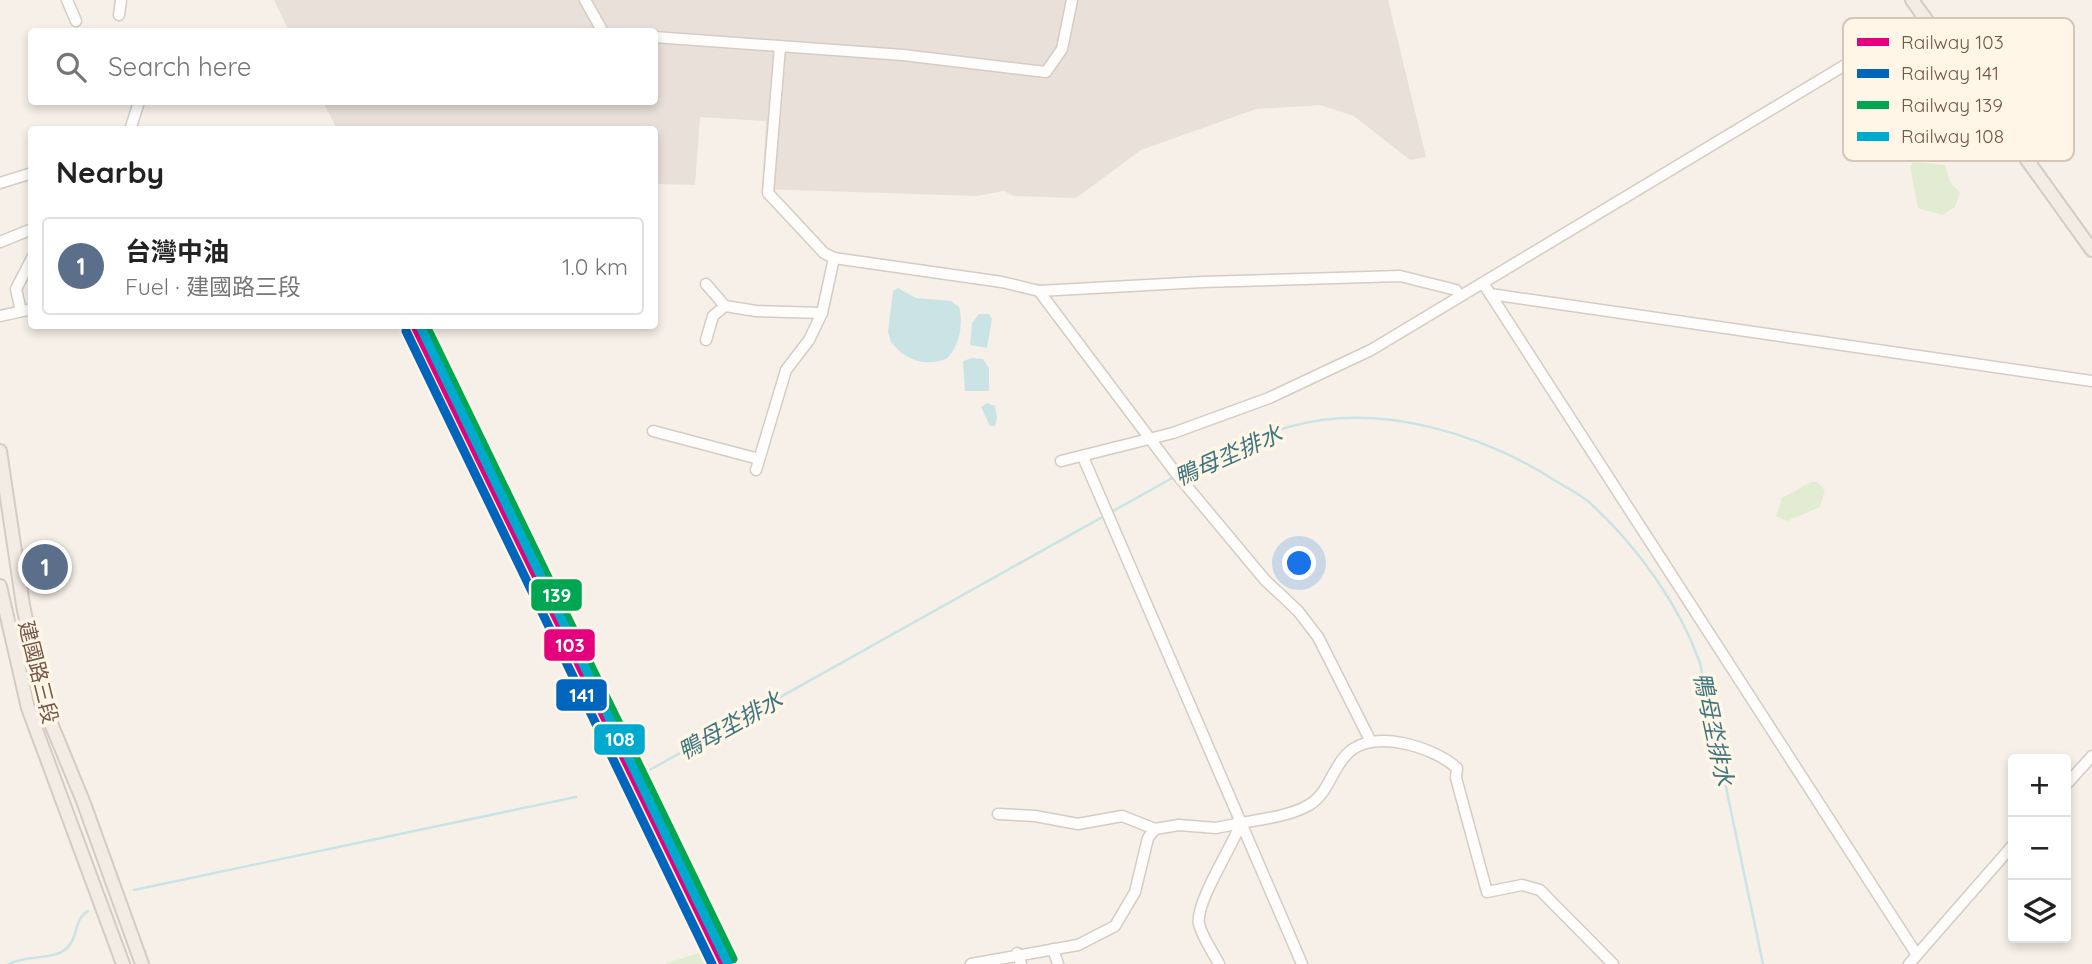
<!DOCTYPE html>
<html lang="en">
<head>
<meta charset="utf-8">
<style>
	:root { --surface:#fff; --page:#f2f2f2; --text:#222; --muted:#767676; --line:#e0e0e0; --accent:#a18d81 }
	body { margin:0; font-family:Quicksand,"Noto Sans TC",sans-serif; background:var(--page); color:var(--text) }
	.controls { position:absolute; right:21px; bottom:21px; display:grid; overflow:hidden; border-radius:7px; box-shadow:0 4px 10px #0003 }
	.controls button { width:63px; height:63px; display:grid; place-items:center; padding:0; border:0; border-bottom:2px solid var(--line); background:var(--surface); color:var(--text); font:35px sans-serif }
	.you { position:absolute; left:1300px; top:564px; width:24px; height:24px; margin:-18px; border:5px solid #fff; border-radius:50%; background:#1a73e8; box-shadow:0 0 0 10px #1a73e833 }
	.badge { display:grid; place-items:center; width:46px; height:46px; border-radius:50%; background:var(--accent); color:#fff; font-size:23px; font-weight:700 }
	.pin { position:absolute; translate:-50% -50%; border:4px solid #fff; box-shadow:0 2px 7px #0006 }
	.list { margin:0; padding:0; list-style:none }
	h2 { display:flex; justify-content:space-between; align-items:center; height:91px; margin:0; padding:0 28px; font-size:30px }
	h2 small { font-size:23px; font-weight:400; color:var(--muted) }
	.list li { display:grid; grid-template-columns:46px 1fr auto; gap:21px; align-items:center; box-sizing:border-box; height:98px; margin:0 14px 14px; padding:0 14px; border:2px solid var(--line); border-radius:7px }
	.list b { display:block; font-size:26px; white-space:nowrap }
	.list p { margin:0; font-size:23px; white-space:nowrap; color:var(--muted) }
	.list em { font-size:23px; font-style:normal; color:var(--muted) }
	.icon { flex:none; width:38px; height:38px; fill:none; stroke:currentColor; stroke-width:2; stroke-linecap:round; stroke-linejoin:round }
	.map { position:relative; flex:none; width:2092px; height:964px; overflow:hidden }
	.search { position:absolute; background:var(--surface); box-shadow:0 4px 10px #0003; left:28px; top:28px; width:630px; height:77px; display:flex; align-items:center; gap:18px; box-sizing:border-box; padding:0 24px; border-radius:7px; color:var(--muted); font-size:26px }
	.panel { position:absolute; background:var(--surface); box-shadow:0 4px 10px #0003; left:28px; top:126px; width:630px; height:203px; border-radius:7px }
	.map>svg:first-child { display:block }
	.industrial { fill:#e8e0d9 }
	.green { fill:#e2ecd3 }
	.water { fill:#cae4e6 }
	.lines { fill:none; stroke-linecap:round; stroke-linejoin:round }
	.stream { stroke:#cae4e6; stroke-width:2.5 }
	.minor-casing { stroke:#d4ccc5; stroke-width:13 }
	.major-casing { stroke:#d5cbc5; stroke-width:16 }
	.minor { stroke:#fefdfc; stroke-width:10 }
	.major { stroke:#f2ece4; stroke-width:12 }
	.rail-1-casing { stroke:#fff6e8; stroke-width:14 }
	.rail-2-casing { stroke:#fff6e8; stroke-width:14 }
	.rail-3-casing { stroke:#fff6e8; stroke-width:14 }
	.rail-4-casing { stroke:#fff6e8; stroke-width:14 }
	.rail-1 { stroke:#e5007d; stroke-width:9 }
	.rail-2 { stroke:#0065bd; stroke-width:9 }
	.rail-3 { stroke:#00a651; stroke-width:9 }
	.rail-4 { stroke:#00a9ce; stroke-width:9 }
	.labels { text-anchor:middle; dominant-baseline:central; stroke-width:7; stroke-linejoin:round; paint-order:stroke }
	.street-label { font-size:21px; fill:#735749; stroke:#fff6e8 }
	.water-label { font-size:23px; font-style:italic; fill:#40767f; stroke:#fff6e8 }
	.key { fill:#fff6e8; stroke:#d5c6b8; stroke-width:2 }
	.key-label { font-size:19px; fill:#735749 }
	.line-badge { stroke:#fff6e8; stroke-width:2.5 }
	.badge-label { font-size:19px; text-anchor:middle; font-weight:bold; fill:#fff }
</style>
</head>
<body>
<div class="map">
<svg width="2092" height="964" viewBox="0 0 2092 964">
	<rect width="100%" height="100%" fill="#f6f0e8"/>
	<path class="industrial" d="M274,0H1388L1426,157L1410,160L1354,116L1320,105L1256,109L1141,150L1076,198L1014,196L1004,191L977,196L762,189L766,121L700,117L695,185L655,184L654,130L337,129L323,102H654V32L289,31Z"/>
	<g class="green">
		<path d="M1913,162L1945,165L1950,182L1960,193L1955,207L1942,215L1918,208L1910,167Z"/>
		<path d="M1811,482H1817L1825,490L1820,507L1787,521L1776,516L1782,498Z"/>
		<path d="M702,952L708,964H664Z"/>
	</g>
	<g class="water">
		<path d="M898,288L916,298L951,301L959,307C964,323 959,349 946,359C924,367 905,360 891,342L888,332L893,291Z"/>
		<path d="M979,314H989L992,319L987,348L970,345L972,323Z"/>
		<path d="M972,358L983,359L989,368V391H965L963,361Z"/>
		<path d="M987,403L995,406L997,418L995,426H990L981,407Z"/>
	</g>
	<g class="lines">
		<g class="stream">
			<path d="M1180,474C1214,456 1254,436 1292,426C1381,402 1484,434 1559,483C1569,489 1581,495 1590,503C1637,546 1679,604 1700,663L1763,964"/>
			<path d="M630,781L1174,477"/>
			<path d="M134,890L576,797"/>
			<path d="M9,964C26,954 53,961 67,948C79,937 73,920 88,911"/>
		</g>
		<g class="minor-casing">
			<g id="minor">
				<path d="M67,0L76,21"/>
				<path d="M585,0L603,32"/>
				<path d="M119,15L121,0"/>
				<path d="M654,37L903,55L1046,72L1062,49L1072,0"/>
				<path d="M780,47L768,193L824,253L834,258L1002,282L1039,291L1175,472L1265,580L1298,611L1318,637L1370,740"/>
				<path d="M130,130L139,102"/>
				<path d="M0,183L32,173"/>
				<path d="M0,242L32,229"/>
				<path d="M1483,283L1917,955"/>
				<path d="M706,284L725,306L756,311L822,313L834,258"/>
				<path d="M1039,291L1202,282L1400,276L1456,290"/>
				<path d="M1490,294L2092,381"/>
				<path d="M21,311L16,289L32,258"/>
				<path d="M0,316L32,309"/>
				<path d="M706,340L713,316L725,306"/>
				<path d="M653,431L759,459"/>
				<path d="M1083,457L1302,964"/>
				<path d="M1061,461L1173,433L1269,398L1371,350L1925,17"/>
				<path d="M756,470L786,370L809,340L822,313"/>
				<path d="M2066,785L2092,756"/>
				<path d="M998,814L1035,816L1078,824L1122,816L1155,829L1179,825L1216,828L1241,823"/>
				<path d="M1053,949L1058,964"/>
				<path d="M1017,953L1021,964"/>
				<path d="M971,964L1078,945L1115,926L1135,892L1148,838L1155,829"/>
				<path d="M1219,964C1213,952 1202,937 1199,924C1195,903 1232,847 1241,823C1263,819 1290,816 1309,805C1329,793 1332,768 1348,753C1373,728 1434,747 1457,768L1456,778L1487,892L1522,885L1540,890L1613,964"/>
				<path d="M1909,964L2013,845"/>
			</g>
		</g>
		<g class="major-casing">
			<g id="major">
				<path d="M1912,0L2092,250"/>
				<path d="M0,451L23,605L43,704L83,801L142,964"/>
				<path d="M0,586L28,708L123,964"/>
			</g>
		</g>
		<use href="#minor" class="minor"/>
		<use href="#major" class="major"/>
		<g class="rail-1-casing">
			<path id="rail-1" d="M415,326L724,964"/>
		</g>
		<g class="rail-2-casing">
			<path id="rail-2" d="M406,331L712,964"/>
		</g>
		<g class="rail-3-casing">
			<path id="rail-3" d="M426,326L733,959"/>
		</g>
		<g class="rail-4-casing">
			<path id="rail-4" d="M420,326L728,964"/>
		</g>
		<use href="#rail-1" class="rail-1"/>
		<use href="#rail-2" class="rail-2"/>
		<use href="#rail-3" class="rail-3"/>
		<use href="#rail-4" class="rail-4"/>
	</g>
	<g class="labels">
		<g class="street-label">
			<text transform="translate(39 672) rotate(76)">建國路三段</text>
		</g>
		<g class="water-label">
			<text transform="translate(1228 455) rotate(-24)">鴨母坔排水</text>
			<text transform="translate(730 725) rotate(-29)">鴨母坔排水</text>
			<text transform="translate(1714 729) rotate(78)">鴨母坔排水</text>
		</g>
	</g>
	<rect x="1843" y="18" width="231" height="143" rx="10" class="key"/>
	<rect x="1857" y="38" width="32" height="8" fill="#e5007d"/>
	<rect x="1857" y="69" width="32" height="9" fill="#0065bd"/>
	<rect x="1857" y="101" width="32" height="8" fill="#00a651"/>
	<rect x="1857" y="132" width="32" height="9" fill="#00a9ce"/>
	<g class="key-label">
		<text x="1901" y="49">Railway 103</text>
		<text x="1901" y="80">Railway 141</text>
		<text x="1901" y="112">Railway 139</text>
		<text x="1901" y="143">Railway 108</text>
	</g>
	<g class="line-badge">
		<rect x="530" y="578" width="53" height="34" rx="7" fill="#00a651"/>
		<rect x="543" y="628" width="53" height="34" rx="7" fill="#e5007d"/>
		<rect x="555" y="678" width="53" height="34" rx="7" fill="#0065bd"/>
		<rect x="593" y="723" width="53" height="33" rx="7" fill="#00a9ce"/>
	</g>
	<g class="badge-label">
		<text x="557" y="602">139</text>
		<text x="570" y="652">103</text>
		<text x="582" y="702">141</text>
		<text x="620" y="746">108</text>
	</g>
</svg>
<div class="controls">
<button>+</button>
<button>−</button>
<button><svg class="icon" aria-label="layers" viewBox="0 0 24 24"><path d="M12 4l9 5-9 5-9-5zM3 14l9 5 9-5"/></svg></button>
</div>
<div class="you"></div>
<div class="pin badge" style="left:45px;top:567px;background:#5c6f8a">1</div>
<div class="search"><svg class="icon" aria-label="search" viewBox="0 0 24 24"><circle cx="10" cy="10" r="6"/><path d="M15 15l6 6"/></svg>Search here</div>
<section class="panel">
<h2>Nearby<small></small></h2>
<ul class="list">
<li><span class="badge" style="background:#5c6f8a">1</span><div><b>台灣中油</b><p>Fuel · 建國路三段</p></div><em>1.0 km</em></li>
</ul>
</section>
</div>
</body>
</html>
